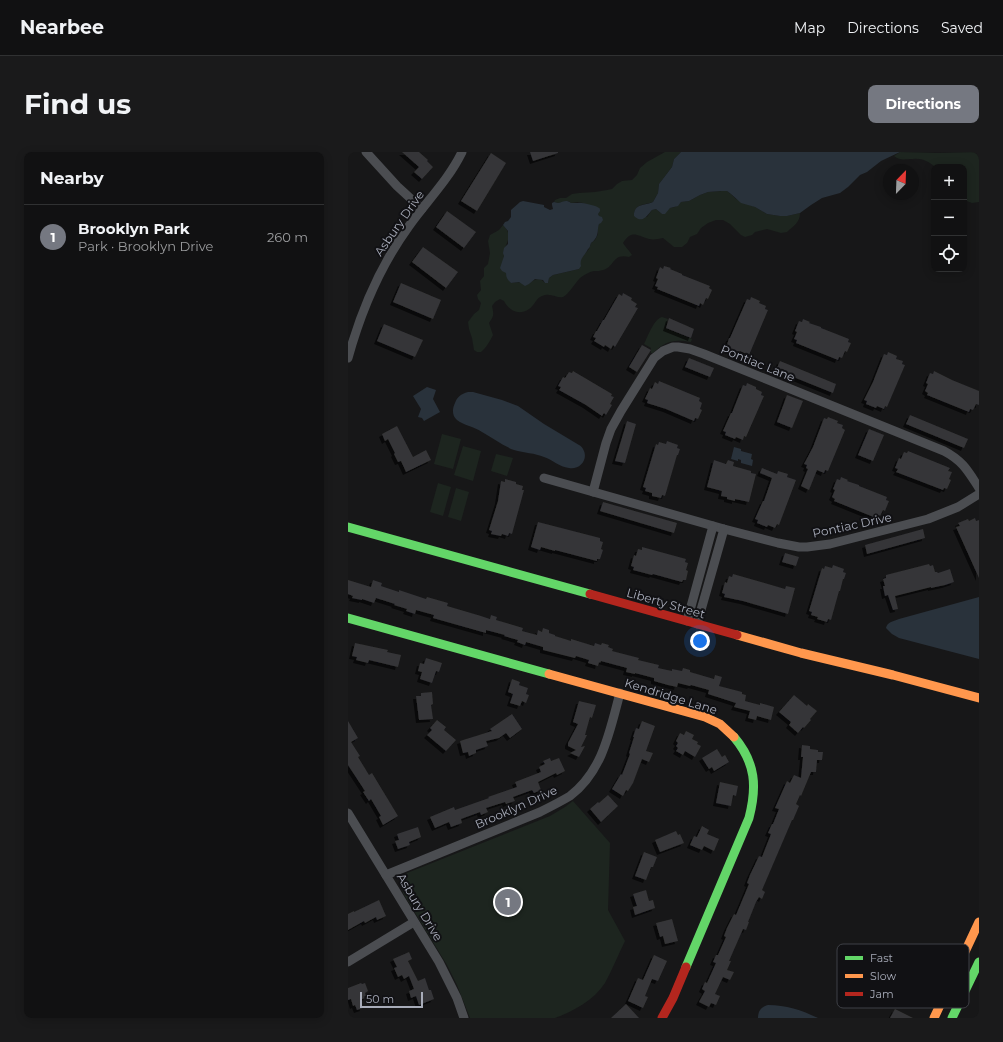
<!DOCTYPE html>
<html lang="en">
<head>
<meta charset="utf-8">
<style>
	:root { --surface:#111112; --page:#1a1a1b; --text:#f1f3f6; --muted:#9c9d9f; --line:#303132; --accent:#757881 }
	body { margin:0; font-family:Montserrat,sans-serif; background:var(--page); color:var(--text) }
	.controls { position:absolute; right:12px; top:12px; display:grid; overflow:hidden; border-radius:8px; box-shadow:0 2px 10px #0003 }
	.controls button { width:36px; height:36px; display:grid; place-items:center; padding:0; border:0; border-bottom:1px solid var(--line); background:var(--surface); color:var(--text); font:20px sans-serif }
	.compass { position:absolute; left:535px; top:12px; width:36px; height:36px; border-radius:50%; background:var(--surface); box-shadow:0 2px 10px #0003; rotate:23deg }
	.scale { position:absolute; left:12px; bottom:10px; width:63px; box-sizing:border-box; padding-left:4px; border:2px solid #a8acb9; border-top:0; font-size:11px; line-height:14px; white-space:nowrap; color:#a8acb9; -webkit-text-stroke:3px #111114; paint-order:stroke }
	.you { position:absolute; left:352px; top:489px; width:14px; height:14px; margin:-10px; border:3px solid #fff; border-radius:50%; background:#1a73e8; box-shadow:0 0 0 6px #1a73e833 }
	.badge { display:grid; place-items:center; width:26px; height:26px; border-radius:50%; background:var(--accent); color:#fff; font-size:13px; font-weight:700 }
	.pin { position:absolute; translate:-50% -50%; border:2px solid #fff; box-shadow:0 1px 4px #0006 }
	.list { margin:0; padding:0; list-style:none }
	h2 { display:flex; justify-content:space-between; align-items:center; height:52px; margin:0; padding:0 16px; font-size:17px }
	h2 small { font-size:13px; font-weight:400; color:var(--muted) }
	.list li { display:grid; grid-template-columns:26px 1fr auto; gap:12px; align-items:center; box-sizing:border-box; height:64px; padding:0 16px; border-top:1px solid var(--line) }
	.list b { display:block; font-size:15px; white-space:nowrap }
	.list p { margin:0; font-size:13px; white-space:nowrap; color:var(--muted) }
	.list em { font-size:13px; font-style:normal; color:var(--muted) }
	.icon { flex:none; width:22px; height:22px; fill:none; stroke:currentColor; stroke-width:2; stroke-linecap:round; stroke-linejoin:round }
	.map { position:relative; flex:none; width:631px; height:866px; overflow:hidden; border-radius:8px }
	header { display:flex; align-items:center; gap:24px; box-sizing:border-box; height:56px; padding:0 20px; background:var(--surface); border-bottom:1px solid var(--line) }
	header strong { font-size:19px }
	nav { display:flex; gap:22px; margin-inline-start:auto; font-size:14px }
	.intro { display:flex; align-items:center; justify-content:space-between; box-sizing:border-box; height:96px; padding:0 24px }
	h1 { margin:0; font-size:28px }
	.button { padding:10px 18px; border-radius:8px; background:var(--accent); color:#fff; font-size:14px; font-weight:700 }
	main { display:flex; gap:24px; padding:0 24px }
	aside { flex:1; background:var(--surface); border-radius:8px; box-shadow:0 2px 10px #0003 }
	.map>svg:first-child { display:block }
	.green { fill:#1d251f }
	.water { fill:#29323b }
	.building { fill:#353537; filter:url(#shadow) }
	.lines { fill:none; stroke-linecap:round; stroke-linejoin:round }
	.street { stroke:#4b4d51; stroke-width:9 }
	.fast { stroke:#63d668; stroke-width:9 }
	.slow { stroke:#ff974d; stroke-width:9 }
	.jam { stroke:#b3261e; stroke-width:9 }
	.labels { text-anchor:middle; dominant-baseline:central; stroke-width:4; stroke-linejoin:round; paint-order:stroke }
	.street-label { font-size:12px; fill:#a8acb9; stroke:#111114 }
	.key { fill:#111114; stroke:#3e4046; stroke-width:1 }
	.key-label { font-size:11px; fill:#a8acb9 }
</style>
</head>
<body>
<header>
<strong>Nearbee</strong>
<nav><a>Map</a><a>Directions</a><a>Saved</a></nav>
</header>
<div class="intro"><h1>Find us</h1><a class="button">Directions</a></div>
<main>
<aside>
<h2>Nearby<small></small></h2>
<ul class="list">
<li><span class="badge">1</span><div><b>Brooklyn Park</b><p>Park · Brooklyn Drive</p></div><em>260 m</em></li>
</ul>
</aside>
<div class="map">
<svg width="631" height="866" viewBox="0 0 631 866">
	<defs>
		<filter id="shadow"><feDropShadow dx="-3" dy="3" stdDeviation="0" flood-color="#0009"/></filter>
	</defs>
	<rect width="100%" height="100%" fill="#171718"/>
	<g class="green">
		<path d="M317,0H333L326,7L324,15L311,32L310,41L305,50C296,53 286,52 286,64L299,65L304,58L308,57L314,62L322,56L327,55L333,50L341,49L352,43L360,40L373,39H379L383,42L388,47L407,55L419,62L432,64H439L452,61C452,71 445,74 439,80L433,81L419,77L407,80L404,83L397,85L393,83L382,72L375,68H368L360,71L353,76L349,82L342,85L339,91L334,95H326L315,86C310,87 306,88 301,87C289,84 284,77 275,91C278,96 281,98 284,103L281,105C264,101 267,115 255,118C252,119 249,119 246,119C241,120 236,123 232,126C227,131 221,142 215,145C209,147 203,140 194,144C188,146 187,153 181,157C171,164 161,159 156,149L152,147L147,150L144,154C146,162 146,164 141,171L145,183C142,189 138,196 133,200H129L126,198L124,186L121,177L120,170L126,162L131,158L133,151L130,147L129,143L133,138L132,129L136,124V116L140,112L142,101L140,89L142,83L151,78L155,73C167,85 156,91 156,103C155,114 158,122 163,131C172,129 173,131 181,132C186,127 192,125 197,131H200L201,126L205,123L231,117L232,110L234,105L241,97L243,91L247,88L250,82L249,76L251,72L250,61L238,52L231,50L223,51L220,49L210,51L206,50L207,48L212,46H218L224,42L231,41L247,40L259,38L264,37L269,32L274,29L284,28L289,23L292,16L299,10Z"/>
		<path d="M552,0L590,1L631,0V50L624,51L616,48V15H587C580,9 574,6 565,7C557,7 552,9 546,4Z"/>
		<path d="M314,165L320,167L317,176L344,187L343,190C325,187 318,189 305,201H303V196L296,192C300,184 306,167 314,165Z"/>
		<path d="M94,282L113,287L105,317L86,312Z"/>
		<path d="M115,294L133,299L125,329L106,323Z"/>
		<path d="M148,302L165,306L159,324L143,319Z"/>
		<path d="M90,331L103,335L95,364L82,360Z"/>
		<path d="M108,336L121,340L113,369L100,365Z"/>
		<path d="M225,649L262,691L260,758L277,789C270,803 264,818 257,831C246,848 226,859 207,866H122L109,833L99,813L55,741L53,731L55,723L59,721L202,664L217,655Z"/>
	</g>
	<g class="water">
		<path d="M333,0H552L533,9L519,20L512,23L500,35L492,41L474,46L463,53L452,61L439,64H432L419,62L407,55L393,51L383,42L379,39H373L360,40L352,43L341,49L333,50L330,54L322,56L317,62H314L308,57L304,58C299,64 294,72 286,64C286,51 296,54 305,50L310,41L311,32L324,15L326,7Z"/>
		<path d="M175,49L196,53V55L202,58L205,57L204,53V51L206,50L210,51C215,50 218,47 223,51C225,51 228,51 230,51C233,50 249,54 251,56C252,56 252,58 252,59L250,62L251,64L254,65L255,68L253,71L251,72C249,77 251,82 247,87C246,89 244,90 243,91C242,93 242,96 240,97C237,104 231,106 233,114L231,117L205,123L201,126L200,131H197L195,128L187,127L181,132L177,134L171,130L163,131C160,128 158,126 158,121L154,119L152,116L156,104L155,101L156,96L160,92V79L155,73L157,70L160,69L163,65V58L172,50Z"/>
		<path d="M79,235L88,238L85,247L92,260L76,269L74,266L70,265L73,257L65,244Z"/>
		<path d="M120,240H125L154,248L170,254L196,272L231,293C233,294 234,295 235,297C241,307 232,318 221,316C211,315 205,308 196,305C187,301 176,301 166,298C155,294 145,286 134,280C127,275 115,273 109,268C104,264 104,257 107,251C109,245 113,242 120,240Z"/>
		<path d="M386,295L393,297V299L404,302L403,307L405,308L404,314L393,311V308L390,307V309L383,307Z"/>
		<path d="M631,445V507L551,486L544,482L538,476C539,470 546,469 551,467Z"/>
		<path d="M420,853C438,853 453,858 470,866H410C410,859 413,855 420,853Z"/>
	</g>
	<g class="building">
		<path d="M54,0H71L80,8L79,9L85,15L74,27L66,20L71,15Z"/>
		<path d="M182,0H210V1L185,9Z"/>
		<path d="M143,1L158,11L129,59L113,49Z"/>
		<path d="M99,59L128,80L116,96L88,75Z"/>
		<path d="M75,95L110,120L98,136L64,110Z"/>
		<path d="M316,114L323,116L322,117L334,122V123L362,134L361,136L364,138L360,147L358,146L355,153L352,151L351,154L309,137L310,135L307,134L310,127L308,126L312,115L315,117Z"/>
		<path d="M53,131L93,148L85,167L45,150Z"/>
		<path d="M275,141L284,146L283,148L289,152L287,155L290,156L267,195L265,193L263,197L257,193L256,195L246,189L248,186L245,185L248,179H249L255,168H256L271,142L274,144Z"/>
		<path d="M403,145L412,149L411,151L418,154L417,157L420,158L401,203L392,199L391,201L381,197L382,194L379,193L381,186H382L399,147L402,148Z"/>
		<path d="M321,166L346,177L343,186L318,176Z"/>
		<path d="M455,167L462,170L461,171L473,175V176L501,187L500,190L503,191L499,200L497,199L494,206L491,205L490,208L448,191L449,188L446,187L449,180L447,179L451,169L454,170Z"/>
		<path d="M36,172L75,188L67,205L29,189Z"/>
		<path d="M294,193L303,198L289,220L281,215Z"/>
		<path d="M540,200L549,204L548,207L555,209L554,212L557,213L539,255L537,254L536,257L529,254L528,256L518,252L519,249L516,248L525,230L536,202L539,203Z"/>
		<path d="M341,206L366,216L362,225L337,215Z"/>
		<path d="M432,209L488,232L485,241L428,218Z"/>
		<path d="M225,219L264,242L263,244L266,245L262,252L264,253L258,263L256,261L254,264L238,253L211,238L213,235L210,234L215,225L217,226L221,220L224,221Z"/>
		<path d="M586,219L604,228L631,239V253L628,252L625,258L622,257L621,260L579,243L580,241L577,239L580,232L578,231L582,221L585,222Z"/>
		<path d="M311,229L352,246L351,249L354,251L352,257L354,258L350,267L347,266L346,269L318,257L299,251L300,248L297,247L302,236L304,237L307,230L310,232Z"/>
		<path d="M399,231L408,235V237L414,240L413,243L416,244L398,285L396,284L395,288L388,285L387,287L377,283L378,280L375,279L383,261H384L395,233L398,234Z"/>
		<path d="M439,243L455,249L444,276L429,270Z"/>
		<path d="M562,263L620,287L616,296L558,272Z"/>
		<path d="M480,265L490,269L489,271L495,273L494,276L497,278L480,319L477,318L476,321L469,318L461,338L453,334L460,317L458,316L459,313L456,312L465,295L476,266L479,267Z"/>
		<path d="M279,269L288,272L277,311L267,309Z"/>
		<path d="M49,274L65,305L78,298L83,308L58,320L53,309L50,310L46,302L47,301L40,287L37,289L34,282Z"/>
		<path d="M521,277L536,283L525,309L510,303Z"/>
		<path d="M319,289L330,293L329,296L332,297L330,303H329L317,344L314,343L313,346L304,344V341L297,339L298,336L295,335L308,292L310,293L311,290L318,292Z"/>
		<path d="M560,299L602,316L600,319L604,320L601,327L603,328L599,337L596,336L595,338L548,320L550,317L547,316L551,306L553,307L556,300L559,301Z"/>
		<path d="M366,308L378,312L380,308L386,310L385,314L403,319V321L408,322L401,350L387,347V349L379,347V345L373,344L374,339L359,335Z"/>
		<path d="M414,316L429,322L430,319L440,322L439,325L448,328L431,373L429,372L427,376L420,373L419,375L409,371L410,368L407,367L415,349H416L424,326L412,321Z"/>
		<path d="M493,325L500,328L499,329L511,333V334L539,345L538,348L541,349L537,359L535,358L532,364L529,363L528,366L486,349L487,347L484,345L487,338L485,337L489,327L492,328Z"/>
		<path d="M157,327L168,330V332L175,334L174,338H176L164,382L161,381L160,384L154,382L153,384L143,382L144,379L141,378L150,349L153,329L157,330Z"/>
		<path d="M255,350L329,371L326,381L252,359Z"/>
		<path d="M627,366L628,369L631,368V426L608,375L612,374L610,371L620,367L621,369Z"/>
		<path d="M190,370L252,386V389L255,390L253,397L255,398L252,407H249V409L207,398V399L193,395L192,398L183,395Z"/>
		<path d="M575,377L577,386L519,402L517,393Z"/>
		<path d="M294,395L338,407L337,410L340,411L338,418L340,419L338,428H335L334,430L305,422L304,423L285,418L286,415L283,414L286,403L288,404L290,397L294,398Z"/>
		<path d="M437,401L451,405L448,414L434,410Z"/>
		<path d="M581,412L582,414L585,413L587,420H589L590,421L602,417L606,430L597,433L583,436V435L547,444L550,457L545,458L540,443L537,444L535,434H537L535,427L538,426V423Z"/>
		<path d="M485,413L496,417L495,420L498,421L496,427H495L492,439H491L483,468L480,467L479,470L469,467L470,465L463,463L464,460L461,459L474,416L476,417L477,414L484,416Z"/>
		<path d="M385,422L437,437L438,434L447,436L440,462L395,449L376,445L377,442L374,441L377,430L379,431L381,424L384,425Z"/>
		<path d="M0,428L23,435L25,428L34,431L33,434L51,440V438L78,447L79,445L100,451L99,454L133,464L142,467L143,463L149,465L148,468L175,476L174,479L189,483L190,478L194,480L195,476L201,478V481L207,483V484L223,489V487L246,494L247,491L253,493L254,491L261,493L260,495L265,497L264,499L291,506L290,508L311,513L310,516L324,519V517L334,519L335,516L342,518V520L366,527L367,523L374,525L371,534L394,540V542L398,543L397,549L412,553V551L426,555L423,568L409,564L408,568L400,566L402,559L386,555L388,551L360,542L361,538L343,533L342,534L330,531L329,535L320,533L306,529V526L287,521V522L278,520L279,516L253,509L252,511L251,510L250,514L240,511L241,508L228,504L227,506L195,498V495L178,490L177,493L169,490L170,488L156,484L157,483L138,478V481L85,466L86,463L68,458L67,462L58,459L59,457L46,453L47,452L28,446L26,451L14,447V448L4,446L5,444L0,442Z"/>
		<path d="M7,491L40,498L39,500L53,503L50,515L21,508L20,511L8,508L9,505L4,504Z"/>
		<path d="M78,506L94,511L91,520L88,519L84,531L72,527L74,520L70,519L72,511L76,512Z"/>
		<path d="M164,527L172,530L171,533L180,536L178,542L181,543L178,551L174,549L172,554L162,551L165,542L160,540Z"/>
		<path d="M84,540L85,552L83,553L85,567L71,568L68,544H73V541Z"/>
		<path d="M446,543L459,554L460,552L469,559L462,567L463,568L456,576L455,575L450,581L441,573L443,570L431,560Z"/>
		<path d="M231,549L248,553L244,566L242,565L237,583H239L233,595L237,594L231,605L222,601L228,598L220,594V591L230,572L225,570Z"/>
		<path d="M164,562L174,577L162,586L158,581L151,586L138,589L140,594L128,598V601L121,604L120,600L115,601L112,589L144,579L142,577Z"/>
		<path d="M89,568L98,575L96,578L108,588L98,599L79,583L84,578L82,576Z"/>
		<path d="M0,569L10,586L3,590L12,604L10,605L21,623L24,621L50,664L35,673L31,665L33,664L23,647L21,649L15,640L17,639L0,613Z"/>
		<path d="M294,569L307,574L298,599L305,601L301,610L294,607L285,631L280,639L278,638L275,644L264,637L273,622L274,623L282,602L281,601L286,585H285L288,576L291,577Z"/>
		<path d="M338,579L346,583L344,587L350,590L349,592L353,594L347,605L337,599L335,603L328,599L330,596L328,594L330,591L328,589L332,581L336,583Z"/>
		<path d="M454,593L462,594V597L470,598V600H475L474,608H469L468,620H463L453,644L452,643L448,652L451,654L445,668H444L414,738L417,740L414,747L411,745L408,750L400,770H401L398,778L395,777L381,809H383L379,818L386,820L382,828L375,825L367,842L372,844L368,853L363,851L361,855L351,850L357,839L354,837L357,830L359,831L368,811L365,810L368,803H370L378,785L376,784L379,776L386,762L388,763L396,744L401,732L399,731L402,723L411,704L414,705L423,682L420,681L424,672H425L431,657L427,656L439,629L442,631L446,623L453,626L455,605H453Z"/>
		<path d="M369,597L374,605L377,603L381,610L366,619L364,615L361,617L354,606Z"/>
		<path d="M202,606L203,609L211,606L217,619L209,623L208,621L190,630L193,638L186,641L184,638L165,645L167,649L158,652L157,650L138,656L140,660L133,663L132,660L113,667L114,671L103,675L101,670L87,676L82,665L106,655L107,658L141,646L140,645L169,635L167,630L193,620L191,615L197,612L195,609Z"/>
		<path d="M372,630L390,634L388,644L385,643L383,654L368,651Z"/>
		<path d="M260,643L270,654L253,670L242,657L250,650L251,651Z"/>
		<path d="M354,674L361,678L359,682L371,687L366,699L356,694L354,698L342,693L346,684L349,685Z"/>
		<path d="M70,675L73,685L61,690L62,693L50,697L47,689L51,688L49,682Z"/>
		<path d="M328,679L330,683L332,682L336,691L312,700L307,688Z"/>
		<path d="M296,700L309,705L305,715H303L298,728L287,724Z"/>
		<path d="M298,738L301,749L305,748L307,756L287,763L285,755L289,754L285,742Z"/>
		<path d="M31,748L38,764L29,768L28,765L17,771L16,769L0,778V762L6,759V760Z"/>
		<path d="M324,767L330,789L317,792L315,784L312,785L308,771Z"/>
		<path d="M61,800L64,807L60,809L70,829L77,826L81,838H83L86,847L71,853L68,844L63,846L61,839L66,837L61,824L56,827L54,823L50,825L46,816L49,815L45,807Z"/>
		<path d="M306,803L319,809L310,829L304,827L297,844L300,845L295,856L280,849L290,826L295,828Z"/>
		<path d="M13,831L14,832L17,831L20,839L17,841L19,845L12,848L15,856L9,858L7,853L5,854L3,847L0,848V836Z"/>
		<path d="M278,852L291,866H263Z"/>
		<path d="M547,857L565,866H542Z"/>
	</g>
	<g class="lines">
		<g class="street">
			<path d="M18,0L49,34L74,57"/>
			<path d="M0,206C13,159 32,114 61,74C79,49 101,27 114,0"/>
			<path d="M196,326L376,377L430,391L451,395H459L482,392L580,367L610,355L631,342"/>
			<path d="M245,340L258,291L263,277L273,259L306,206L315,199L325,195H330L342,197L356,202L596,299C615,309 620,319 631,336"/>
			<path d="M339,469L365,374"/>
			<path d="M349,472L376,377"/>
			<path d="M0,661L91,810L109,846L116,866"/>
			<path d="M38,723L192,660C202,655 212,650 222,644C255,619 262,578 272,541"/>
			<path d="M0,810L66,770"/>
		</g>
		<g class="fast">
			<path d="M0,375L242,442"/>
			<path d="M0,466L201,522"/>
			<path d="M338,815L401,666C409,635 408,611 386,585"/>
			<path d="M604,866L631,810"/>
		</g>
		<g class="slow">
			<path d="M389,483L453,501L545,523L631,546"/>
			<path d="M201,522L357,565L372,572L386,585"/>
			<path d="M586,866L631,770"/>
		</g>
		<g class="jam">
			<path d="M242,442L389,483"/>
			<path d="M314,866L325,846L338,815"/>
		</g>
	</g>
	<g class="labels">
		<g class="street-label">
			<text transform="translate(51 71) rotate(-55)">Asbury Drive</text>
			<text transform="translate(410 211) rotate(22)">Pontiac Lane</text>
			<text transform="translate(504 373) rotate(-12)">Pontiac Drive</text>
			<text transform="translate(318 451) rotate(16)">Liberty Street</text>
			<text transform="translate(323 544) rotate(17)">Kendridge Lane</text>
			<text transform="translate(168 655) rotate(-24)">Brooklyn Drive</text>
			<text transform="translate(72 755) rotate(59)">Asbury Drive</text>
		</g>
	</g>
	<rect x="489" y="792" width="132" height="64" rx="6" class="key"/>
	<rect x="497" y="804" width="18" height="4" fill="#63d668"/>
	<rect x="497" y="822" width="18" height="4" fill="#ff974d"/>
	<rect x="497" y="840" width="18" height="4" fill="#b3261e"/>
	<g class="key-label">
		<text x="522" y="810">Fast</text>
		<text x="522" y="828">Slow</text>
		<text x="522" y="846">Jam</text>
	</g>
</svg>
<div class="controls">
<button>+</button>
<button>−</button>
<button><svg class="icon" aria-label="locate" viewBox="0 0 24 24"><circle cx="12" cy="12" r="6"/><path d="M12 2v4M12 18v4M2 12h4M18 12h4"/></svg></button>
</div>
<svg class="compass" viewBox="-18 -18 36 36"><path d="M0-13l5 13h-10z" fill="#e53935"/><path d="M0 13l5-13h-10z" fill="#9c9d9f"/></svg>
<div class="scale">50 m</div>
<div class="you"></div>
<div class="pin badge" style="left:160px;top:750px">1</div>
</div>
</main>
</body>
</html>
